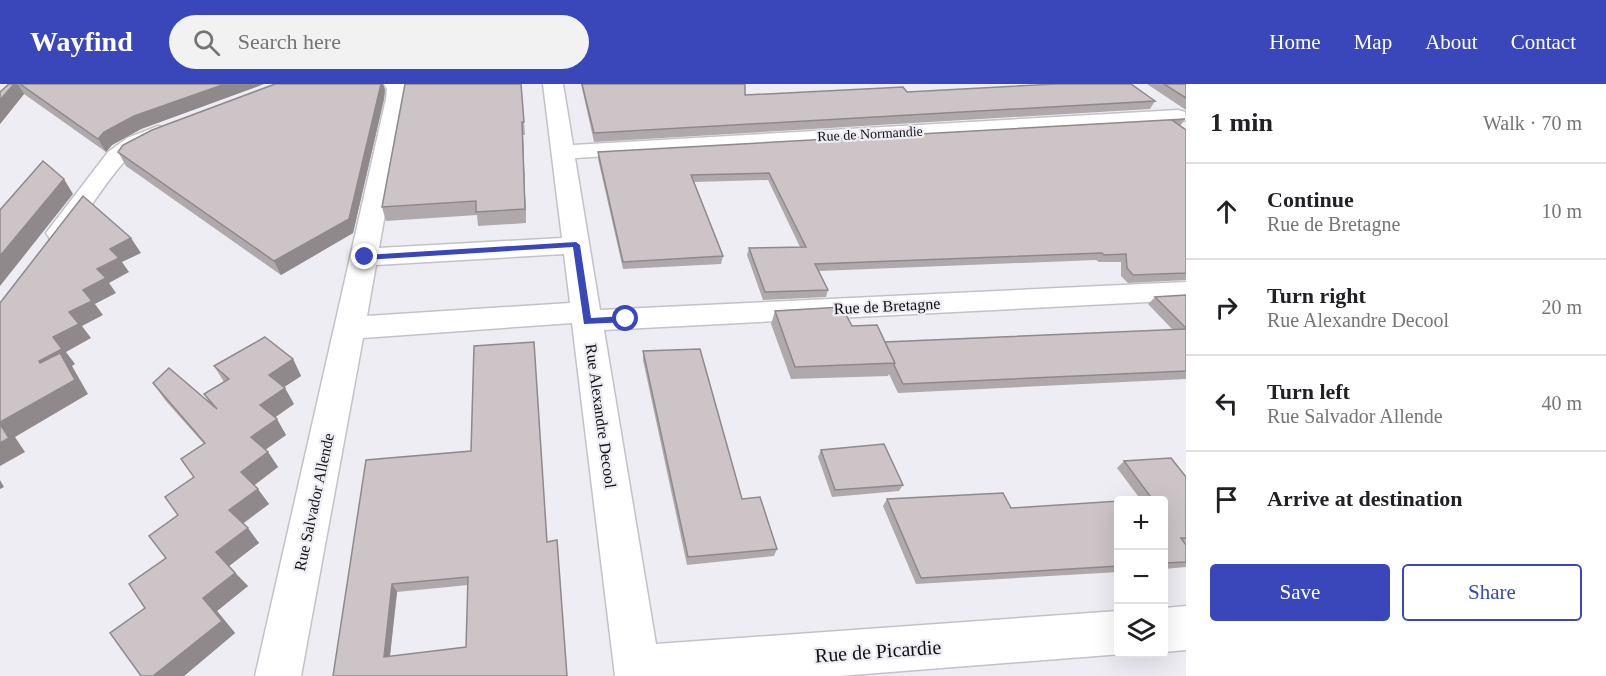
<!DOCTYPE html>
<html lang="en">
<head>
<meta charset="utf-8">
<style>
	:root { --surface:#fff; --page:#f2f2f2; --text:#202124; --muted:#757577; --line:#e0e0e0; --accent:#3947ba }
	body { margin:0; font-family:"Times New Roman",serif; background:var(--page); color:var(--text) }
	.controls { position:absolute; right:18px; bottom:18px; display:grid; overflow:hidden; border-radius:6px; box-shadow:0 6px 24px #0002 }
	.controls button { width:54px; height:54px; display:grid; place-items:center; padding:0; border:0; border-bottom:2px solid var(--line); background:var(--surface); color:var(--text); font:30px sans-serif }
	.stop { position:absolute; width:18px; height:18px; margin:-14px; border:4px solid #3947ba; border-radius:50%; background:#fff }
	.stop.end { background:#3947ba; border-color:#fff; box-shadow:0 2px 6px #0008 }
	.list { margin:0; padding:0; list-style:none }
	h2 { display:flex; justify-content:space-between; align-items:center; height:78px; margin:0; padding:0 24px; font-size:26px }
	h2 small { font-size:20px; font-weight:400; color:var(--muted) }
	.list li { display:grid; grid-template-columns:39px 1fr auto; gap:18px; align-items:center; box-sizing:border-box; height:96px; padding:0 24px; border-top:2px solid var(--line) }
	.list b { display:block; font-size:22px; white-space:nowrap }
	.list p { margin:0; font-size:20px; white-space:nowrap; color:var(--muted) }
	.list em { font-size:20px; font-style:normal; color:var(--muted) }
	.actions { display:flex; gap:12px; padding:18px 24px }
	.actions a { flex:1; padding:14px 0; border:2px solid var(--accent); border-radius:6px; text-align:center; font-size:21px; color:var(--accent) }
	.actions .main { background:var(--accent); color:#fff }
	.icon { flex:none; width:33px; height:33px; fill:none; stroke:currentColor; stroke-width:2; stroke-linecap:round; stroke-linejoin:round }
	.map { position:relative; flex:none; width:1186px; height:592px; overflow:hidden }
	header { display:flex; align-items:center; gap:36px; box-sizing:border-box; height:84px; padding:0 30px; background:var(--accent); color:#fff }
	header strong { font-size:28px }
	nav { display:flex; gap:33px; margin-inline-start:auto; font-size:21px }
	.search { width:420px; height:54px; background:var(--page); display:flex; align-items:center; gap:15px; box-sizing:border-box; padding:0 21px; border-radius:33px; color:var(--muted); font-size:22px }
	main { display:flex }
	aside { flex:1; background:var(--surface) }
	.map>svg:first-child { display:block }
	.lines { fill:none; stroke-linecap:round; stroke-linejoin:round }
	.street-casing { stroke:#c2c2c8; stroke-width:3 }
	.street { fill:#fff; fill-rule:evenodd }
	.wall { fill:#afa9ab; fill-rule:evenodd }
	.shaded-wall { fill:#8f898b }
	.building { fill:#ccc4c7; stroke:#8f898b; stroke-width:1.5; fill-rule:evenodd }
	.route { fill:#3947ba }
	.labels { text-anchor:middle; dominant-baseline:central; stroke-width:4.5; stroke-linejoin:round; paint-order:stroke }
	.far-street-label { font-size:14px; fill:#111113; stroke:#eeedf4 }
	.street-label { font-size:16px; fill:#111113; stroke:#eeedf4 }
	.near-street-label { font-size:20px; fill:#111113; stroke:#eeedf4 }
</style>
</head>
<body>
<header>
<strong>Wayfind</strong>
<div class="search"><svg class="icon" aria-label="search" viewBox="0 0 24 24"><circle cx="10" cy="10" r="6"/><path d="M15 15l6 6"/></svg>Search here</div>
<nav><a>Home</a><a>Map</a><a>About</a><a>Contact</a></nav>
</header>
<main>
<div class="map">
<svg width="1186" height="592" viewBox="0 0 1186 592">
	<rect width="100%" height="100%" fill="#eeedf4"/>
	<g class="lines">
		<g class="street-casing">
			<g id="street">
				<path d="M384,0H404L407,5L379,164L562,154L543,0H563L573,61L1178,26L1185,28L1186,36L1178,38L575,74L600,226L1186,198V216L604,246L656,560L1118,527V570H1122L839,592H615L572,239L363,254L301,592H255L386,15L387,5ZM564,170L570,219L367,232L376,181Z"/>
				<path d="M158,42L166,44L169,49C161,60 135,66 123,79C103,102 86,130 68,155L59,157L50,155L46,149L108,68L127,54Z"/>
				<path d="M1186,522V566L1164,568V524Z"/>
			</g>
		</g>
		<use href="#street" class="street"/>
	</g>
	<g class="wall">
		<path d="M18,0H264L141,45L112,61L106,68L24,10L0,40V8L18,0L23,8Z"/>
		<path d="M275,0H383L385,6L384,15L353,149L281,191L126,82L118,68Z"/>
		<path d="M521,0L525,51H523L526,139L478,142L477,131L386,137L382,123Z"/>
		<path d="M581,0H745V11L907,8L1046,1L1047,0H1131L1155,17L1150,25L594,58Z"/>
		<path d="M1147,0H1186V26Z"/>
		<path d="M1185,35L1180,42L1186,46V196L1128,199L1121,192V178H1099L1096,176L819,187L828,206L826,213L763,216L747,171L749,164L800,163L768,96L694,98L723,172L721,180L623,185L598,75V68Z"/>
		<path d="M1186,211V295L898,309L889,290L888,292L791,295L771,240L775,227L852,242L885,258L1173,246L1148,220L1155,213Z"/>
		<path d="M643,267L742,415L777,465L774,472L687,481L643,276Z"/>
		<path d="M293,275L301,292L284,303L294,320L275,333L286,351L265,365L268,368L278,383L254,401L269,420L243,440L259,459L229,482L248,502L217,527L235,549L184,592H141L145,524L166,474L178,431L194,393L204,360L165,316L153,299L210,319L204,310L224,298L214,282Z"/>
		<path d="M821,366L903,401L899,407L832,413L818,373Z"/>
		<path d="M366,376L548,458L567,592H333ZM468,501L466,563L390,572L397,508Z"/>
		<path d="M1124,377L1186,393V483L1164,485V417L1141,416L1117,384Z"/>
		<path d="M887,415L1011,424L1119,417V488L916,500L883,422Z"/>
	</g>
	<g class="shaded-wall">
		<path d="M14,0H18L24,10L0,40V16Z"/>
		<path d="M225,0H264L141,45L112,61L106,68L98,55L104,48L134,32Z"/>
		<path d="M381,0H383L385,6L384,15L353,149L281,191L274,177Z"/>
		<path d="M522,38L523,51L526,139L525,125Z"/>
		<path d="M64,95L73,110L0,202V172Z"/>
		<path d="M131,154L141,169L122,178L129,188L109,199L116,209L95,220L103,231L82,242L91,254L66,268L75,280L72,282L88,310L15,353L25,368L0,382V338L52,292L39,277L83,206L110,165Z"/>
		<path d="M293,275L301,292L278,307L269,291Z"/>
		<path d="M285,304L294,320L270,337L260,321Z"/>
		<path d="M277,335L286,351L261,369L251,353Z"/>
		<path d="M268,368L278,383L252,403L241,388Z"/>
		<path d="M0,396L4,403L0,405Z"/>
		<path d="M258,405L269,420L240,441L229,426Z"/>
		<path d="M248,444L259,459L229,482L216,468Z"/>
		<path d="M235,489L248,502L217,527L235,549L184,592H153L203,514Z"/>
		<path d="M392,500L397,508L389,580L384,573Z"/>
	</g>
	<g class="building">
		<path d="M9,0H14L0,16V8Z"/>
		<path d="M20,0H225L134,32L104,48L98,55Z"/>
		<path d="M275,0H381L349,135L274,177L118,68L123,61L152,46Z"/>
		<path d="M405,0H521L524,38H522L525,125L476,128V117L382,123Z"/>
		<path d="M582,0H745V11L903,3L907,8L1055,0H1131L1155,17L594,49Z"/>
		<path d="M1164,0H1186V14Z"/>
		<path d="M1185,35L1172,36L1186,46V189L1133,191L1127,184L1126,170L1104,171L1102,169L815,180L828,206L765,208L749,164L806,163L769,89L691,91L723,172L623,178L598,68Z"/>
		<path d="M43,77L64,95L0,172V126Z"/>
		<path d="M83,112L131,154L110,165L119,174L97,185L106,194L83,206L92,217L69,228L79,240L53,253L62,265L39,277L40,279L60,269L75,296L0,338V219Z"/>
		<path d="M1186,211V244L1155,213Z"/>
		<path d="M842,223L852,242L877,241L895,279L795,283L775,227Z"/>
		<path d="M1186,245V287L903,300L894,281L895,279L885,258Z"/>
		<path d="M265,253L293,275L269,291L285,304L260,321L277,335L251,353L268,368L241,388L258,405L229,426L248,444L216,468L235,489L203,514L222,537L153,592H141L110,549L145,524L129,500L166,474L149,452L178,431L165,413L194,393L181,375L205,359L153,299L169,284L217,325L204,310L229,295L214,282Z"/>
		<path d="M534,258L547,458L557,456L567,592H333L366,376L471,367L474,262ZM468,493L466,563L384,573L392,500Z"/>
		<path d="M700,265L742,415L760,413L777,465L688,473L643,267Z"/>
		<path d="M0,340L9,354L0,359Z"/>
		<path d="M884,360L903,401L835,406L821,366Z"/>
		<path d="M1171,374L1186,393V454H1181L1186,461V478L1164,479V417H1136L1153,416L1124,377Z"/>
		<path d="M1003,409L1011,424L1119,417V482L921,494L887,415Z"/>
	</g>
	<path class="route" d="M576,158L580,161L591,234L626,232L629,233V238L584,240L573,163L365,176L361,173L365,171Z"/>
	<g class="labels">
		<g class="far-street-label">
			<text transform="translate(870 50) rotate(-3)">Rue de Normandie</text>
		</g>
		<g class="street-label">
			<text transform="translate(887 222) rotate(-3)">Rue de Bretagne</text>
			<text transform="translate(601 332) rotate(82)">Rue Alexandre Decool</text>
			<text transform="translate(314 418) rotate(-78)">Rue Salvador Allende</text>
		</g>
		<g class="near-street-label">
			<text transform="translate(878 567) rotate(-4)">Rue de Picardie</text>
		</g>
	</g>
</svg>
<div class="controls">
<button>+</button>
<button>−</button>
<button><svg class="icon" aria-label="layers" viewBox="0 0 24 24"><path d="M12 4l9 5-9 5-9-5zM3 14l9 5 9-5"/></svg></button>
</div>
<div class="stop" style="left:626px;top:235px"></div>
<div class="stop end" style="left:365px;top:173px"></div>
</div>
<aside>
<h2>1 min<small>Walk · 70 m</small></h2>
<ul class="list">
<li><svg class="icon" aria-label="ahead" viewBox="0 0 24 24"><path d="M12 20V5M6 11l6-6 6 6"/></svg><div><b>Continue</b><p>Rue de Bretagne</p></div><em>10 m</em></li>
<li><svg class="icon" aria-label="right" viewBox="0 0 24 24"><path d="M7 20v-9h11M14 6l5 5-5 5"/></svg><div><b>Turn right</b><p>Rue Alexandre Decool</p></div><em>20 m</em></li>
<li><svg class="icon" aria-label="left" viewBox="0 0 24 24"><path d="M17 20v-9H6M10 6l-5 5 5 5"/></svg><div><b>Turn left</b><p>Rue Salvador Allende</p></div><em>40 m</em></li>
<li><svg class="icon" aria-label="arrive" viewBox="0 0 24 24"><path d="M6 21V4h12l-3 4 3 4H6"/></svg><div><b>Arrive at destination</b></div></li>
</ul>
<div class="actions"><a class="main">Save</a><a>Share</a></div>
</aside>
</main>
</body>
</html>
